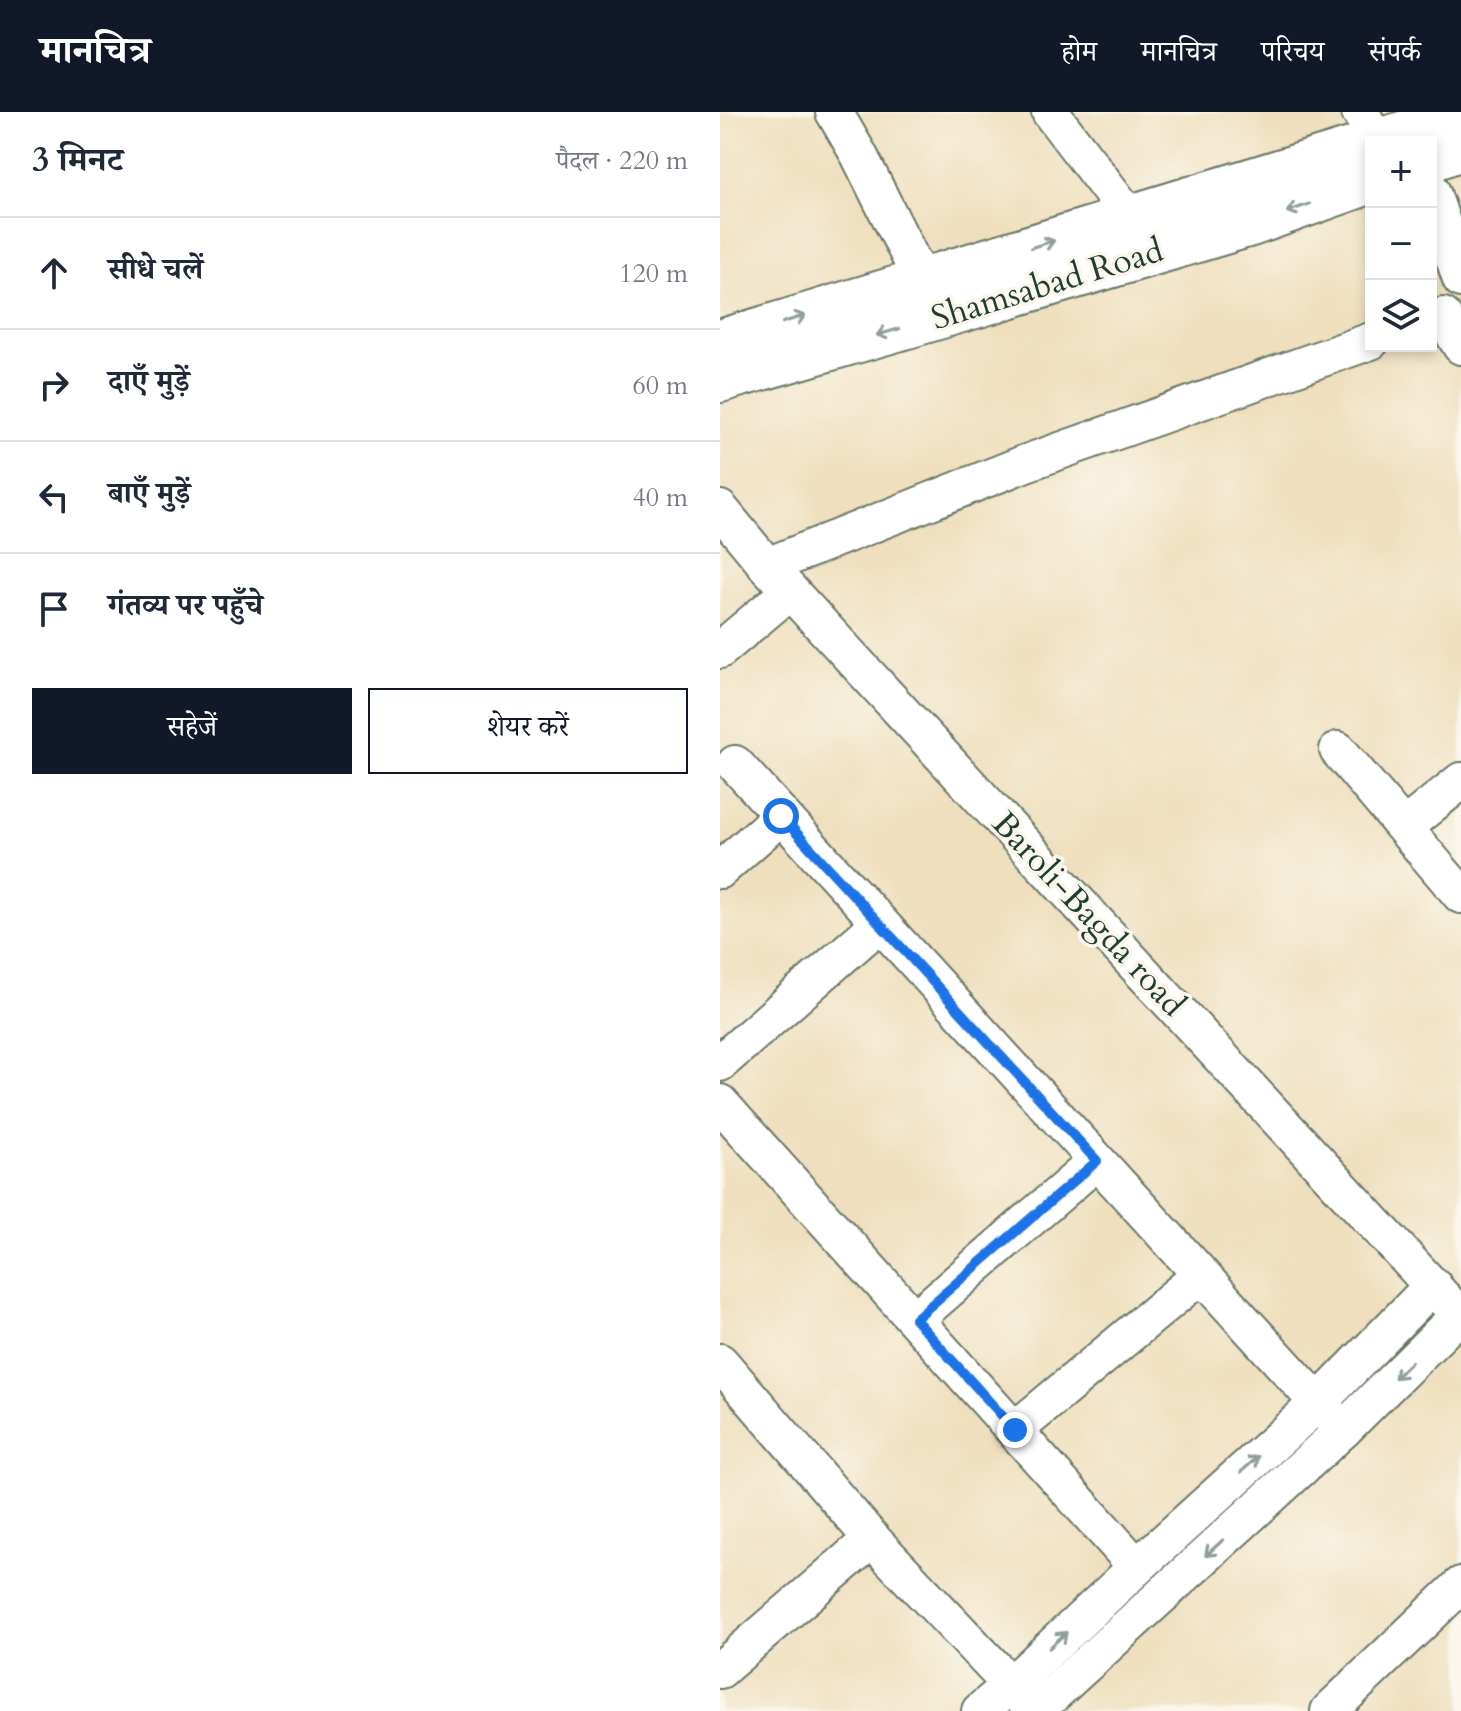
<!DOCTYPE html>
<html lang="hi">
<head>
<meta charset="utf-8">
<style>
	:root { --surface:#fff; --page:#f6f6f7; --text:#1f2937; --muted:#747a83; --line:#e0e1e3; --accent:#111827 }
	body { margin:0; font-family:Cardo,"Noto Serif Devanagari",serif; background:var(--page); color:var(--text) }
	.controls { position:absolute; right:24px; top:24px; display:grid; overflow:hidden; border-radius:0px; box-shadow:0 4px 12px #0003 }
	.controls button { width:72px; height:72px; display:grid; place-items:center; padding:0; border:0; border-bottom:2px solid var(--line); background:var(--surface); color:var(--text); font:40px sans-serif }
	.stop { position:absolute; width:24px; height:24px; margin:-18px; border:6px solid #1a73e8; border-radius:50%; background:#fff }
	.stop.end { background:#1a73e8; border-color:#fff; box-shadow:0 2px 8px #0008 }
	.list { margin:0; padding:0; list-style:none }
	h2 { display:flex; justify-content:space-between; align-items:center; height:104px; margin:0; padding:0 32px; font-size:34px }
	h2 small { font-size:26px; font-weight:400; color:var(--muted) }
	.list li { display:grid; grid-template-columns:52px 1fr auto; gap:24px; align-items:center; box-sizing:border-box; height:112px; padding:0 32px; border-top:2px solid var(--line) }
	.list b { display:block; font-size:30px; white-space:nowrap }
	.list em { font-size:26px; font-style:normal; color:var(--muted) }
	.actions { display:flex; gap:16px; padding:24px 32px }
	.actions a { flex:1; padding:18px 0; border:2px solid var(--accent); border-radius:0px; text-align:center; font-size:28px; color:var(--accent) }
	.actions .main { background:var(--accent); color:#fff }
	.icon { flex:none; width:44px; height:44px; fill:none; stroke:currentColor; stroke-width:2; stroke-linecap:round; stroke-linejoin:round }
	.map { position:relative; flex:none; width:741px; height:1599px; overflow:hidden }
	header { display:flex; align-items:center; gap:48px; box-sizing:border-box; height:112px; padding:0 40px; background:var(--accent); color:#fff }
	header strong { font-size:38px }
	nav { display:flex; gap:44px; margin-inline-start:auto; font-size:28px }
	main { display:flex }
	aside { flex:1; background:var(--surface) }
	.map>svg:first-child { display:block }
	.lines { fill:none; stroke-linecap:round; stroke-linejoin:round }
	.minor-casing { stroke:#687664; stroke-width:40 }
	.major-casing { stroke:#687664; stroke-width:48 }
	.minor { stroke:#fff; stroke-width:36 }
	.major { stroke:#fff; stroke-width:44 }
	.oneway { stroke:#8f9e9a }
	.route { stroke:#1a73e8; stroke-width:10 }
	.labels { text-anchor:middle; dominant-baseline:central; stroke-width:7; stroke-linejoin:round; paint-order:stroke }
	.street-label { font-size:34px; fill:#1f3d34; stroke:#fbf7ec }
</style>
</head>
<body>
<header>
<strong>मानचित्र</strong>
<nav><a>होम</a><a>मानचित्र</a><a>परिचय</a><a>संपर्क</a></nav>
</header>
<main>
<aside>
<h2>3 मिनट<small>पैदल · 220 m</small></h2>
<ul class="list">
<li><svg class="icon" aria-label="ahead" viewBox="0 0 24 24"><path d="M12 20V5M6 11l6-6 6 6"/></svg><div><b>सीधे चलें</b></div><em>120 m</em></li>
<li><svg class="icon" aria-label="right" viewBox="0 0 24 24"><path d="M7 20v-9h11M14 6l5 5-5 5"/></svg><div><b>दाएँ मुड़ें</b></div><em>60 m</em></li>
<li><svg class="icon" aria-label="left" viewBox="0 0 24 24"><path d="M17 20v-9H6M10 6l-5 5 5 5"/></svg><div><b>बाएँ मुड़ें</b></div><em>40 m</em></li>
<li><svg class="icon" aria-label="arrive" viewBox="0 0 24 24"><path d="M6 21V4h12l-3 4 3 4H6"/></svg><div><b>गंतव्य पर पहुँचे</b></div></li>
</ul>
<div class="actions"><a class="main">सहेजें</a><a>शेयर करें</a></div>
</aside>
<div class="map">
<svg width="741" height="1599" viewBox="0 0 741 1599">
	<rect width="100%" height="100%" fill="#fbf7ec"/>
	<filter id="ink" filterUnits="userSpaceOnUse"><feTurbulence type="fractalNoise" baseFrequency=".0125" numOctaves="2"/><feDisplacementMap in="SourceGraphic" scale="16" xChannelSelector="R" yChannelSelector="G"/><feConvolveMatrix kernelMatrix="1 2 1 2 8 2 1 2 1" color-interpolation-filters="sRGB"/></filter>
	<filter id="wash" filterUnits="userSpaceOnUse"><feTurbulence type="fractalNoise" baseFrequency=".006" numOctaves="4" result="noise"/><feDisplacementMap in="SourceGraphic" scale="32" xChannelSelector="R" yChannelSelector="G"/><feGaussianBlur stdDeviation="1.8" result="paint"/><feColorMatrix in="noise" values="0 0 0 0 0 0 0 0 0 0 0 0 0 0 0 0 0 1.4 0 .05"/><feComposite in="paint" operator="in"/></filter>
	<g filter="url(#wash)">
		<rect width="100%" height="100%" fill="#efdfbe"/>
	</g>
	<g filter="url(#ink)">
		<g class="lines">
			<g class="minor-casing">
				<g id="minor">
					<path d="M114,0L139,43L202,169"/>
					<path d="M330,0L410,105"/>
					<path d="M640,0L658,30"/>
					<path d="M711,78L741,167"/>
					<path d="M723,204L741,234"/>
					<path d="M0,397L47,454L741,1205"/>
					<path d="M47,454L306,351L651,229"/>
					<path d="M0,538L70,479"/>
					<path d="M618,638L741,783"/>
					<path d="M15,652L623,1318"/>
					<path d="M684,715L741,669"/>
					<path d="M0,758L61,704"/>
					<path d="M0,951L160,811"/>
					<path d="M0,991L417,1455"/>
					<path d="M195,1207L377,1049"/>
					<path d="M0,1250L152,1427L306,1589"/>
					<path d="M295,1318L481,1163"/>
					<path d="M0,1558L152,1427"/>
					<path d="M260,1599L291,1573L417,1455L598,1291L713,1173"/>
					<path d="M315,1599L623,1318L739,1203"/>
					<path d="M609,1599L741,1473"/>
				</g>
			</g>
			<g class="major-casing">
				<g id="major">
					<path d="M657,30L741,3"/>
					<path d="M711,47L741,36"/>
					<path d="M0,230L651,32"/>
					<path d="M0,268L194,212L531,112L651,69"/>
				</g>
			</g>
			<use href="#minor" class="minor"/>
			<use href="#major" class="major"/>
		</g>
		<defs><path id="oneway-shaft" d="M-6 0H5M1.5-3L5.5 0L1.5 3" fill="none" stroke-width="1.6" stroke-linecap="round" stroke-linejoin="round" transform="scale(2)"/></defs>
		<g class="oneway">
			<use href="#oneway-shaft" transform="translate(578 96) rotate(161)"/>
			<use href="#oneway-shaft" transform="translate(323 132) rotate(-17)"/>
			<use href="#oneway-shaft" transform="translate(74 207) rotate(-17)"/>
			<use href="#oneway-shaft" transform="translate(168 220) rotate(164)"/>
			<use href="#oneway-shaft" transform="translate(683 1258) rotate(135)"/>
			<use href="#oneway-shaft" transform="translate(530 1352) rotate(-42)"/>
			<use href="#oneway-shaft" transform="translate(494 1436) rotate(138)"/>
			<use href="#oneway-shaft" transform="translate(338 1528) rotate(-43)"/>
		</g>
	</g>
	<g class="lines" filter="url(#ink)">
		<path class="route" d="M61,704L377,1049L195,1207L295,1318"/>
	</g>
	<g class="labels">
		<g class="street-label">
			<text transform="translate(327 172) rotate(-17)">Shamsabad Road</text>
			<text transform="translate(369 802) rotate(47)">Baroli-Bagda road</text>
		</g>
	</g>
</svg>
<div class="controls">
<button>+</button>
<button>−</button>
<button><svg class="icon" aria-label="layers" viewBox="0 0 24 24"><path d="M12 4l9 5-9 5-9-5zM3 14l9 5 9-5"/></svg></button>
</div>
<div class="stop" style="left:61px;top:704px"></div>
<div class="stop end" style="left:295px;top:1318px"></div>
</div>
</main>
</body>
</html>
